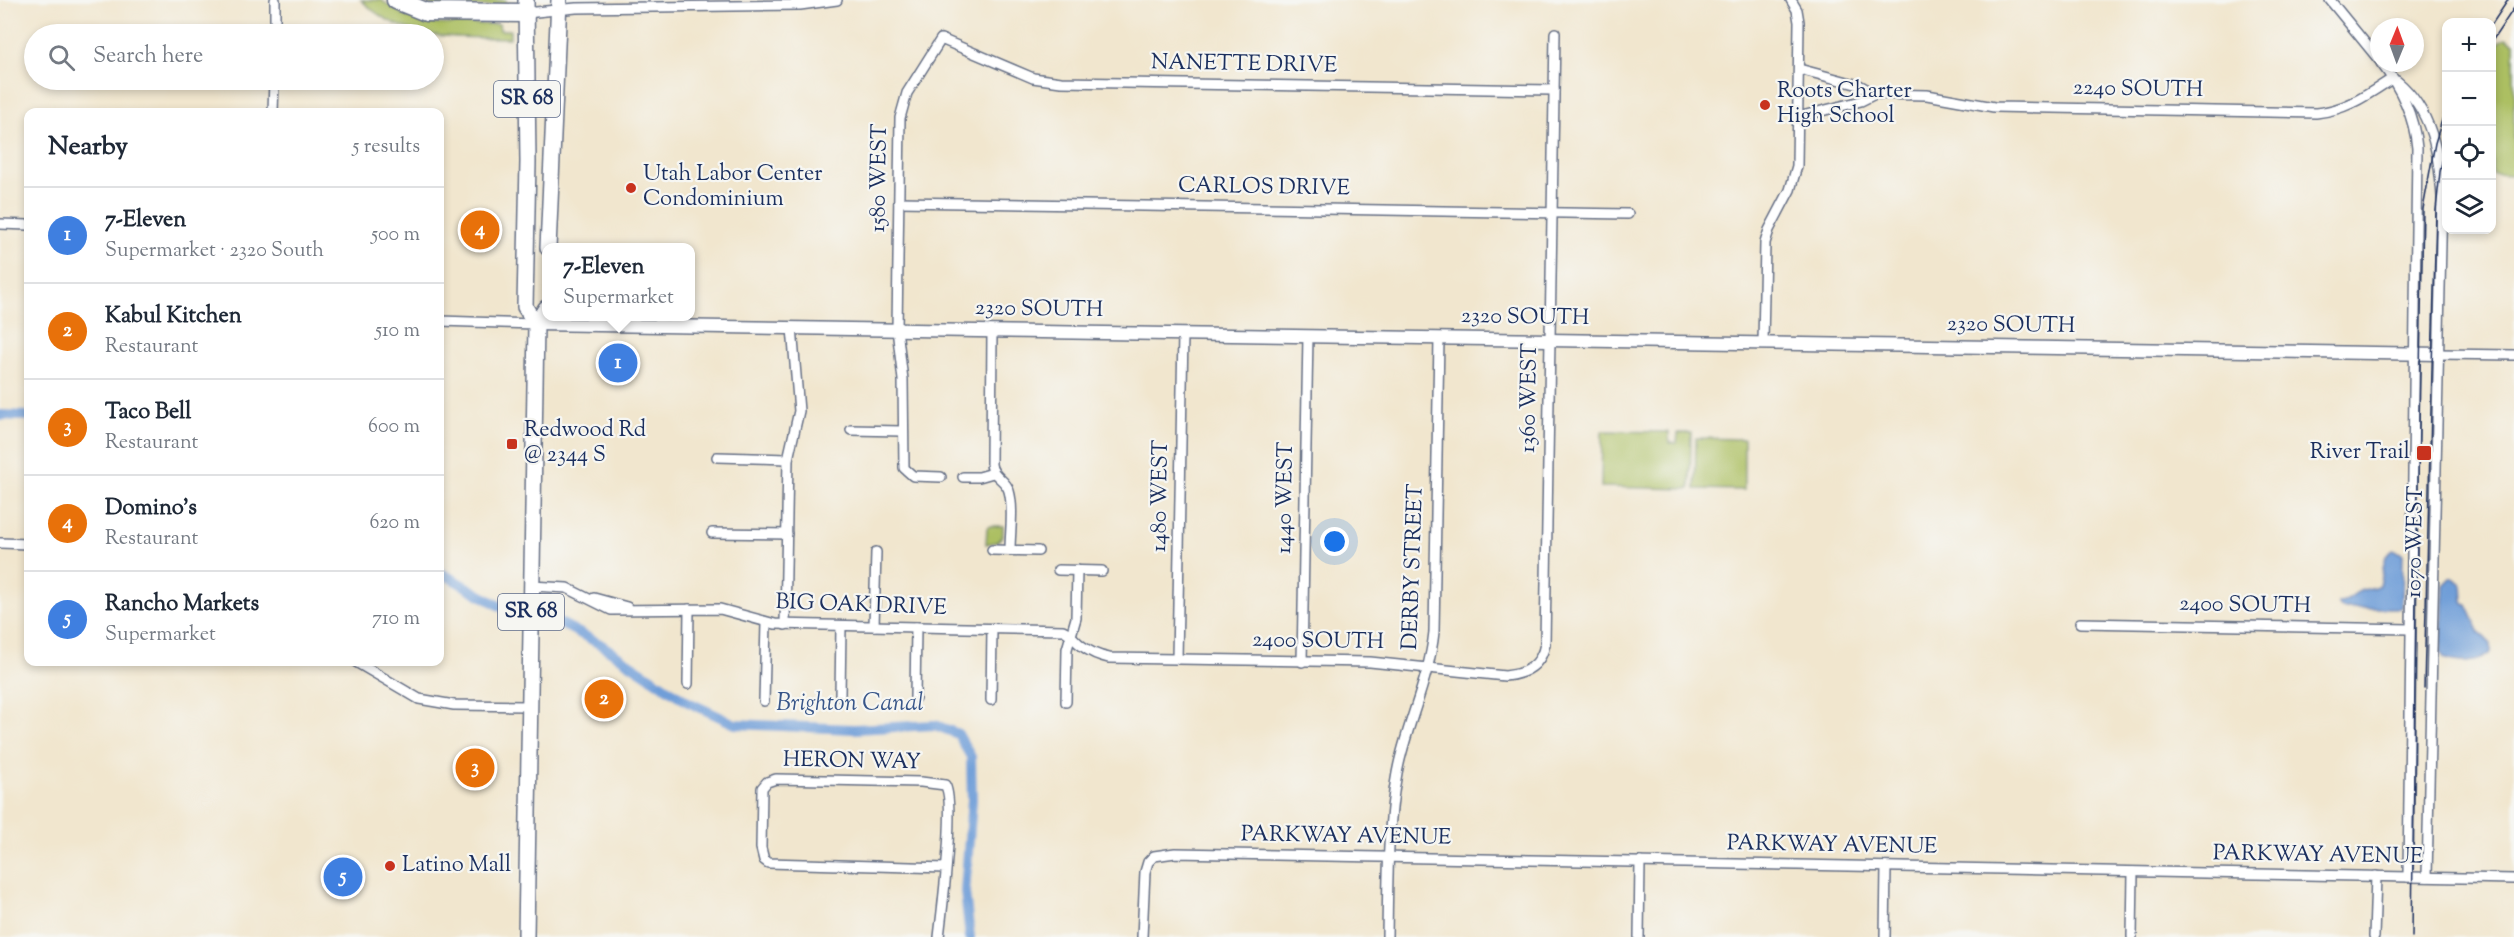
<!DOCTYPE html>
<html lang="en">
<head>
<meta charset="utf-8">
<style>
	:root { --surface:#fff; --page:#f6f6f7; --text:#1f2937; --muted:#747a83; --line:#e0e1e3; --accent:#1a73e8 }
	body { margin:0; font-family:"Sorts Mill Goudy",serif; background:var(--page); color:var(--text) }
	.controls { position:absolute; right:18px; top:18px; display:grid; overflow:hidden; border-radius:12px; box-shadow:0 3px 9px #0003 }
	.controls button { width:54px; height:54px; display:grid; place-items:center; padding:0; border:0; border-bottom:2px solid var(--line); background:var(--surface); color:var(--text); font:30px sans-serif }
	.compass { position:absolute; left:2370px; top:18px; width:54px; height:54px; border-radius:50%; background:var(--surface); box-shadow:0 3px 9px #0003; rotate:1deg }
	.you { position:absolute; left:1335px; top:542px; width:21px; height:21px; margin:-15px; border:4px solid #fff; border-radius:50%; background:#1a73e8; box-shadow:0 0 0 9px #1a73e833 }
	.badge { display:grid; place-items:center; width:39px; height:39px; border-radius:50%; background:var(--accent); color:#fff; font-size:20px; font-weight:700 }
	.pin { position:absolute; translate:-50% -50%; border:3px solid #fff; box-shadow:0 2px 6px #0006 }
	.popup { position:absolute; left:542px; top:243px; width:153px; height:78px; box-sizing:border-box; display:grid; place-content:center; border-radius:12px; background:var(--surface); filter:drop-shadow(0 2px 4px #0005); font-size:20px; white-space:nowrap; color:var(--muted) }
	.popup b { font-size:22px; color:var(--text) }
	.popup::after { content:''; position:absolute; left:50%; top:100%; margin-left:-12px; border:12px solid transparent; border-top-color:var(--surface) }
	.list { margin:0; padding:0; list-style:none }
	h2 { display:flex; justify-content:space-between; align-items:center; height:78px; margin:0; padding:0 24px; font-size:26px }
	h2 small { font-size:20px; font-weight:400; color:var(--muted) }
	.list li { display:grid; grid-template-columns:39px 1fr auto; gap:18px; align-items:center; box-sizing:border-box; height:96px; padding:0 24px; border-top:2px solid var(--line) }
	.list b { display:block; font-size:22px; white-space:nowrap }
	.list p { margin:0; font-size:20px; white-space:nowrap; color:var(--muted) }
	.list em { font-size:20px; font-style:normal; color:var(--muted) }
	.icon { flex:none; width:33px; height:33px; fill:none; stroke:currentColor; stroke-width:2; stroke-linecap:round; stroke-linejoin:round }
	.map { position:relative; flex:none; width:2514px; height:937px; overflow:hidden }
	.search { position:absolute; background:var(--surface); box-shadow:0 3px 9px #0003; left:24px; top:24px; width:420px; height:66px; display:flex; align-items:center; gap:15px; box-sizing:border-box; padding:0 21px; border-radius:33px; color:var(--muted); font-size:22px }
	.panel { position:absolute; background:var(--surface); box-shadow:0 3px 9px #0003; left:24px; top:108px; width:420px; height:558px; border-radius:12px }
	.map>svg:first-child { display:block }
	.green { fill:#acbf62; stroke:#647760; stroke-width:1.5 }
	.water { fill:#6f9ed8; stroke:#45669b; stroke-width:1.5 }
	.lines { fill:none; stroke-linecap:round; stroke-linejoin:round }
	.canal { stroke:#6f9ed8; stroke-width:10 }
	.minor-casing { stroke:#666f85; stroke-width:12 }
	.tertiary-casing { stroke:#666f85; stroke-width:15 }
	.primary-casing { stroke:#666f85; stroke-width:18 }
	.motorway-casing { stroke:#666f85; stroke-width:21 }
	.minor { stroke:#fff; stroke-width:9 }
	.tertiary { stroke:#fff; stroke-width:12 }
	.primary { stroke:#fff; stroke-width:15 }
	.motorway { stroke:#fff; stroke-width:18 }
	.tram { stroke:#1b2f5e; stroke-width:1.5 }
	.poi-dot { fill:#c8321e; stroke:#f6f6f2; stroke-width:2 }
	.labels { text-anchor:middle; dominant-baseline:central; stroke-width:4.5; stroke-linejoin:round; paint-order:stroke }
	.shield { fill:#f6f6f2; stroke:#5d6b8a; stroke-width:1.5 }
	.shield-label { font-size:21px; font-weight:bold; fill:#1b2f5e }
	.street-label { font-size:22px; fill:#1b2f5e; stroke:#f6f6f2 }
	.poi-label { font-size:22px; fill:#1b2f5e; stroke:#f6f6f2; text-anchor:start }
	.water-label { font-size:24px; font-style:italic; fill:#385689; stroke:#f6f6f2 }
</style>
</head>
<body>
<div class="map">
<svg width="2514" height="937" viewBox="0 0 2514 937">
	<rect width="100%" height="100%" fill="#f6f6f2"/>
	<filter id="ink" filterUnits="userSpaceOnUse"><feTurbulence type="fractalNoise" baseFrequency=".0167" numOctaves="2"/><feDisplacementMap in="SourceGraphic" scale="12" xChannelSelector="R" yChannelSelector="G"/><feConvolveMatrix kernelMatrix="1 2 1 2 8 2 1 2 1" color-interpolation-filters="sRGB"/></filter>
	<filter id="wash" filterUnits="userSpaceOnUse"><feTurbulence type="fractalNoise" baseFrequency=".008" numOctaves="4" result="noise"/><feDisplacementMap in="SourceGraphic" scale="24" xChannelSelector="R" yChannelSelector="G"/><feGaussianBlur stdDeviation="1.35" result="paint"/><feColorMatrix in="noise" values="0 0 0 0 0 0 0 0 0 0 0 0 0 0 0 0 0 1.4 0 .05"/><feComposite in="paint" operator="in"/></filter>
	<g filter="url(#wash)">
		<rect width="100%" height="100%" fill="#f1e6ce"/>
		<g class="green">
			<path d="M361,0H381L405,16L435,24H499L500,30H510V38C455,37 403,42 361,0Z"/>
			<path d="M408,0H506V6L444,7Z"/>
			<path d="M2506,38L2514,43V175L2492,174V53L2500,42Z"/>
			<path d="M1602,431L1669,432V443H1677L1678,433H1691L1690,489L1601,487Z"/>
			<path d="M1696,438L1744,439V490L1695,489Z"/>
			<path d="M990,526H1003V535L997,542L986,544L987,528Z"/>
		</g>
		<g class="water">
			<path d="M2393,550L2403,554L2402,608H2342L2338,603C2346,601 2349,598 2356,593C2363,588 2371,590 2379,585L2386,556Z"/>
			<path d="M2452,577L2461,583C2464,590 2461,596 2464,604L2467,605L2480,633L2491,644V652C2479,664 2459,664 2444,658L2441,650L2444,585Z"/>
		</g>
		<g class="lines">
			<g class="canal">
				<path d="M0,415L28,416"/>
				<path d="M440,572L505,609"/>
				<path d="M562,624L600,644L688,702L735,724L854,729L935,725L958,734L971,757L972,800L965,892L970,937"/>
			</g>
		</g>
	</g>
	<g filter="url(#ink)">
		<g class="lines">
			<g class="minor-casing">
				<g id="minor">
					<path d="M2330,0L2379,60"/>
					<path d="M526,13L576,8L800,5L837,0"/>
					<path d="M275,34V0"/>
					<path d="M2381,63C2401,88 2414,116 2417,148L2408,877"/>
					<path d="M1799,69L1859,85L1875,94L1927,95L1994,107L2316,113C2347,110 2367,95 2393,78"/>
					<path d="M2397,81C2432,110 2439,154 2442,197L2427,877"/>
					<path d="M273,112L274,80"/>
					<path d="M1798,117L1861,101L1875,94"/>
					<path d="M899,202L1628,214"/>
					<path d="M0,224L28,225"/>
					<path d="M440,321L536,324"/>
					<path d="M992,331L991,464C992,477 1006,479 1009,491C1014,508 1010,532 1010,550"/>
					<path d="M1763,343L1765,243L1769,230L1790,190L1797,166L1799,22L1797,10L1791,0"/>
					<path d="M2439,354L2514,355"/>
					<path d="M851,430L902,431"/>
					<path d="M717,457L788,459"/>
					<path d="M941,477L913,476L904,468L903,380L897,329L900,118L907,93L941,39L1033,78L1061,82L1554,90"/>
					<path d="M963,477H979L993,473"/>
					<path d="M712,533L787,534"/>
					<path d="M0,543L28,544"/>
					<path d="M992,550L1038,551"/>
					<path d="M1058,570L1102,571"/>
					<path d="M531,586L567,588L611,610L720,609L775,624L1063,630C1072,634 1074,641 1082,646C1090,652 1099,656 1109,658L1370,662L1505,676C1526,674 1541,666 1545,644L1555,33"/>
					<path d="M594,598L627,607"/>
					<path d="M2080,623L2410,629"/>
					<path d="M785,625L788,459L799,411L792,328"/>
					<path d="M874,626L876,552"/>
					<path d="M1177,659L1183,334"/>
					<path d="M356,662L419,699L454,705L529,706"/>
					<path d="M1302,662L1308,336"/>
					<path d="M688,684L689,609"/>
					<path d="M840,696L841,626"/>
					<path d="M915,698L916,627"/>
					<path d="M991,700L992,629"/>
					<path d="M764,701L766,623"/>
					<path d="M1066,702L1067,649L1076,618L1077,570"/>
					<path d="M939,937C942,912 956,800 945,785L921,782L776,779L767,782L762,788L761,848L764,860L768,863L946,868"/>
					<path d="M1142,937L1145,872L1148,862L1154,856L1175,853L2514,879"/>
					<path d="M1387,937C1388,882 1387,827 1397,773C1406,725 1429,681 1434,632L1439,338"/>
					<path d="M1639,937L1640,862"/>
					<path d="M1885,937L1886,867"/>
					<path d="M2132,937L2133,872"/>
					<path d="M2374,937L2376,876"/>
				</g>
			</g>
			<g class="tertiary-casing">
				<path id="tertiary" d="M536,324L2439,354"/>
			</g>
			<g class="primary-casing">
				<g id="primary">
					<path d="M526,0L528,162L525,307L536,324"/>
					<path d="M548,248L559,0"/>
					<path d="M526,937L536,324L546,308"/>
				</g>
			</g>
			<g class="motorway-casing">
				<path id="motorway" d="M396,0L426,12L526,13"/>
			</g>
			<use href="#minor" class="minor"/>
			<use href="#tertiary" class="tertiary"/>
			<use href="#primary" class="primary"/>
			<use href="#motorway" class="motorway"/>
			<g class="tram">
				<path d="M2492,24L2508,0"/>
				<path d="M2492,41L2514,8"/>
				<path d="M2424,688L2436,210L2440,172L2446,143"/>
				<path d="M2412,937L2416,591L2423,209L2435,143L2446,107"/>
			</g>
		</g>
	</g>
	<g class="poi-dot">
		<circle cx="1765" cy="105" r="6"/>
		<circle cx="631" cy="188" r="6"/>
		<rect x="506" y="438" width="12" height="12" rx="3"/>
		<rect x="2416" y="445" width="16" height="16" rx="3"/>
		<circle cx="390" cy="866" r="6"/>
	</g>
	<g class="labels">
		<g class="shield">
			<rect x="494" y="81" width="66" height="36" rx="4.5"/>
			<rect x="498" y="594" width="66" height="36" rx="4.5"/>
		</g>
		<g class="shield-label">
			<text x="527" y="99">SR 68</text>
			<text x="531" y="612">SR 68</text>
		</g>
		<g class="street-label">
			<text transform="translate(1244 65) rotate(1)">NANETTE DRIVE</text>
			<text transform="translate(2138 90) rotate(1)">2240 SOUTH</text>
			<text transform="translate(880 178) rotate(-89)">1580 WEST</text>
			<text transform="translate(1264 188) rotate(1)">CARLOS DRIVE</text>
			<text transform="translate(1039 310) rotate(1)">2320 SOUTH</text>
			<text transform="translate(1525 318) rotate(1)">2320 SOUTH</text>
			<text transform="translate(2011 326) rotate(1)">2320 SOUTH</text>
			<text transform="translate(1530 398) rotate(-89)">1360 WEST</text>
			<text transform="translate(1161 496) rotate(-89)">1480 WEST</text>
			<text transform="translate(1286 498) rotate(-89)">1440 WEST</text>
			<text transform="translate(2416 542) rotate(-89)">1070 WEST</text>
			<text transform="translate(1414 567) rotate(-88)">DERBY STREET</text>
			<text transform="translate(861 606) rotate(2)">BIG OAK DRIVE</text>
			<text transform="translate(2245 606) rotate(1)">2400 SOUTH</text>
			<text transform="translate(1318 642) rotate(1)">2400 SOUTH</text>
			<text transform="translate(852 762) rotate(1)">HERON WAY</text>
			<text transform="translate(1346 837) rotate(1)">PARKWAY AVENUE</text>
			<text transform="translate(1832 846) rotate(1)">PARKWAY AVENUE</text>
			<text transform="translate(2318 856) rotate(1)">PARKWAY AVENUE</text>
		</g>
		<g class="poi-label">
			<text x="1777" y="92">Roots Charter<tspan x="1777" dy="25">High School</tspan></text>
			<text x="643" y="175">Utah Labor Center<tspan x="643" dy="25">Condominium</tspan></text>
			<text x="524" y="431">Redwood Rd<tspan x="524" dy="25">@ 2344 S</tspan></text>
			<text x="2410" y="453" text-anchor="end">River Trail</text>
			<text x="402" y="866">Latino Mall</text>
		</g>
		<g class="water-label">
			<text x="850" y="704">Brighton Canal</text>
		</g>
	</g>
</svg>
<div class="controls">
<button>+</button>
<button>−</button>
<button><svg class="icon" aria-label="locate" viewBox="0 0 24 24"><circle cx="12" cy="12" r="6"/><path d="M12 2v4M12 18v4M2 12h4M18 12h4"/></svg></button>
<button><svg class="icon" aria-label="layers" viewBox="0 0 24 24"><path d="M12 4l9 5-9 5-9-5zM3 14l9 5 9-5"/></svg></button>
</div>
<svg class="compass" viewBox="-18 -18 36 36"><path d="M0-13l5 13h-10z" fill="#e53935"/><path d="M0 13l5-13h-10z" fill="#747a83"/></svg>
<div class="you"></div>
<div class="pin badge" style="left:618px;top:363px;background:#3f7fe0">1</div>
<div class="popup"><b>7-Eleven</b>Supermarket</div>
<div class="pin badge" style="left:604px;top:699px;background:#e8710a">2</div>
<div class="pin badge" style="left:475px;top:768px;background:#e8710a">3</div>
<div class="pin badge" style="left:480px;top:230px;background:#e8710a">4</div>
<div class="pin badge" style="left:343px;top:877px;background:#3f7fe0">5</div>
<div class="search"><svg class="icon" aria-label="search" viewBox="0 0 24 24"><circle cx="10" cy="10" r="6"/><path d="M15 15l6 6"/></svg>Search here</div>
<section class="panel">
<h2>Nearby<small>5 results</small></h2>
<ul class="list">
<li><span class="badge" style="background:#3f7fe0">1</span><div><b>7-Eleven</b><p>Supermarket · 2320 South</p></div><em>500 m</em></li>
<li><span class="badge" style="background:#e8710a">2</span><div><b>Kabul Kitchen</b><p>Restaurant</p></div><em>510 m</em></li>
<li><span class="badge" style="background:#e8710a">3</span><div><b>Taco Bell</b><p>Restaurant</p></div><em>600 m</em></li>
<li><span class="badge" style="background:#e8710a">4</span><div><b>Domino's</b><p>Restaurant</p></div><em>620 m</em></li>
<li><span class="badge" style="background:#3f7fe0">5</span><div><b>Rancho Markets</b><p>Supermarket</p></div><em>710 m</em></li>
</ul>
</section>
</div>
</body>
</html>
